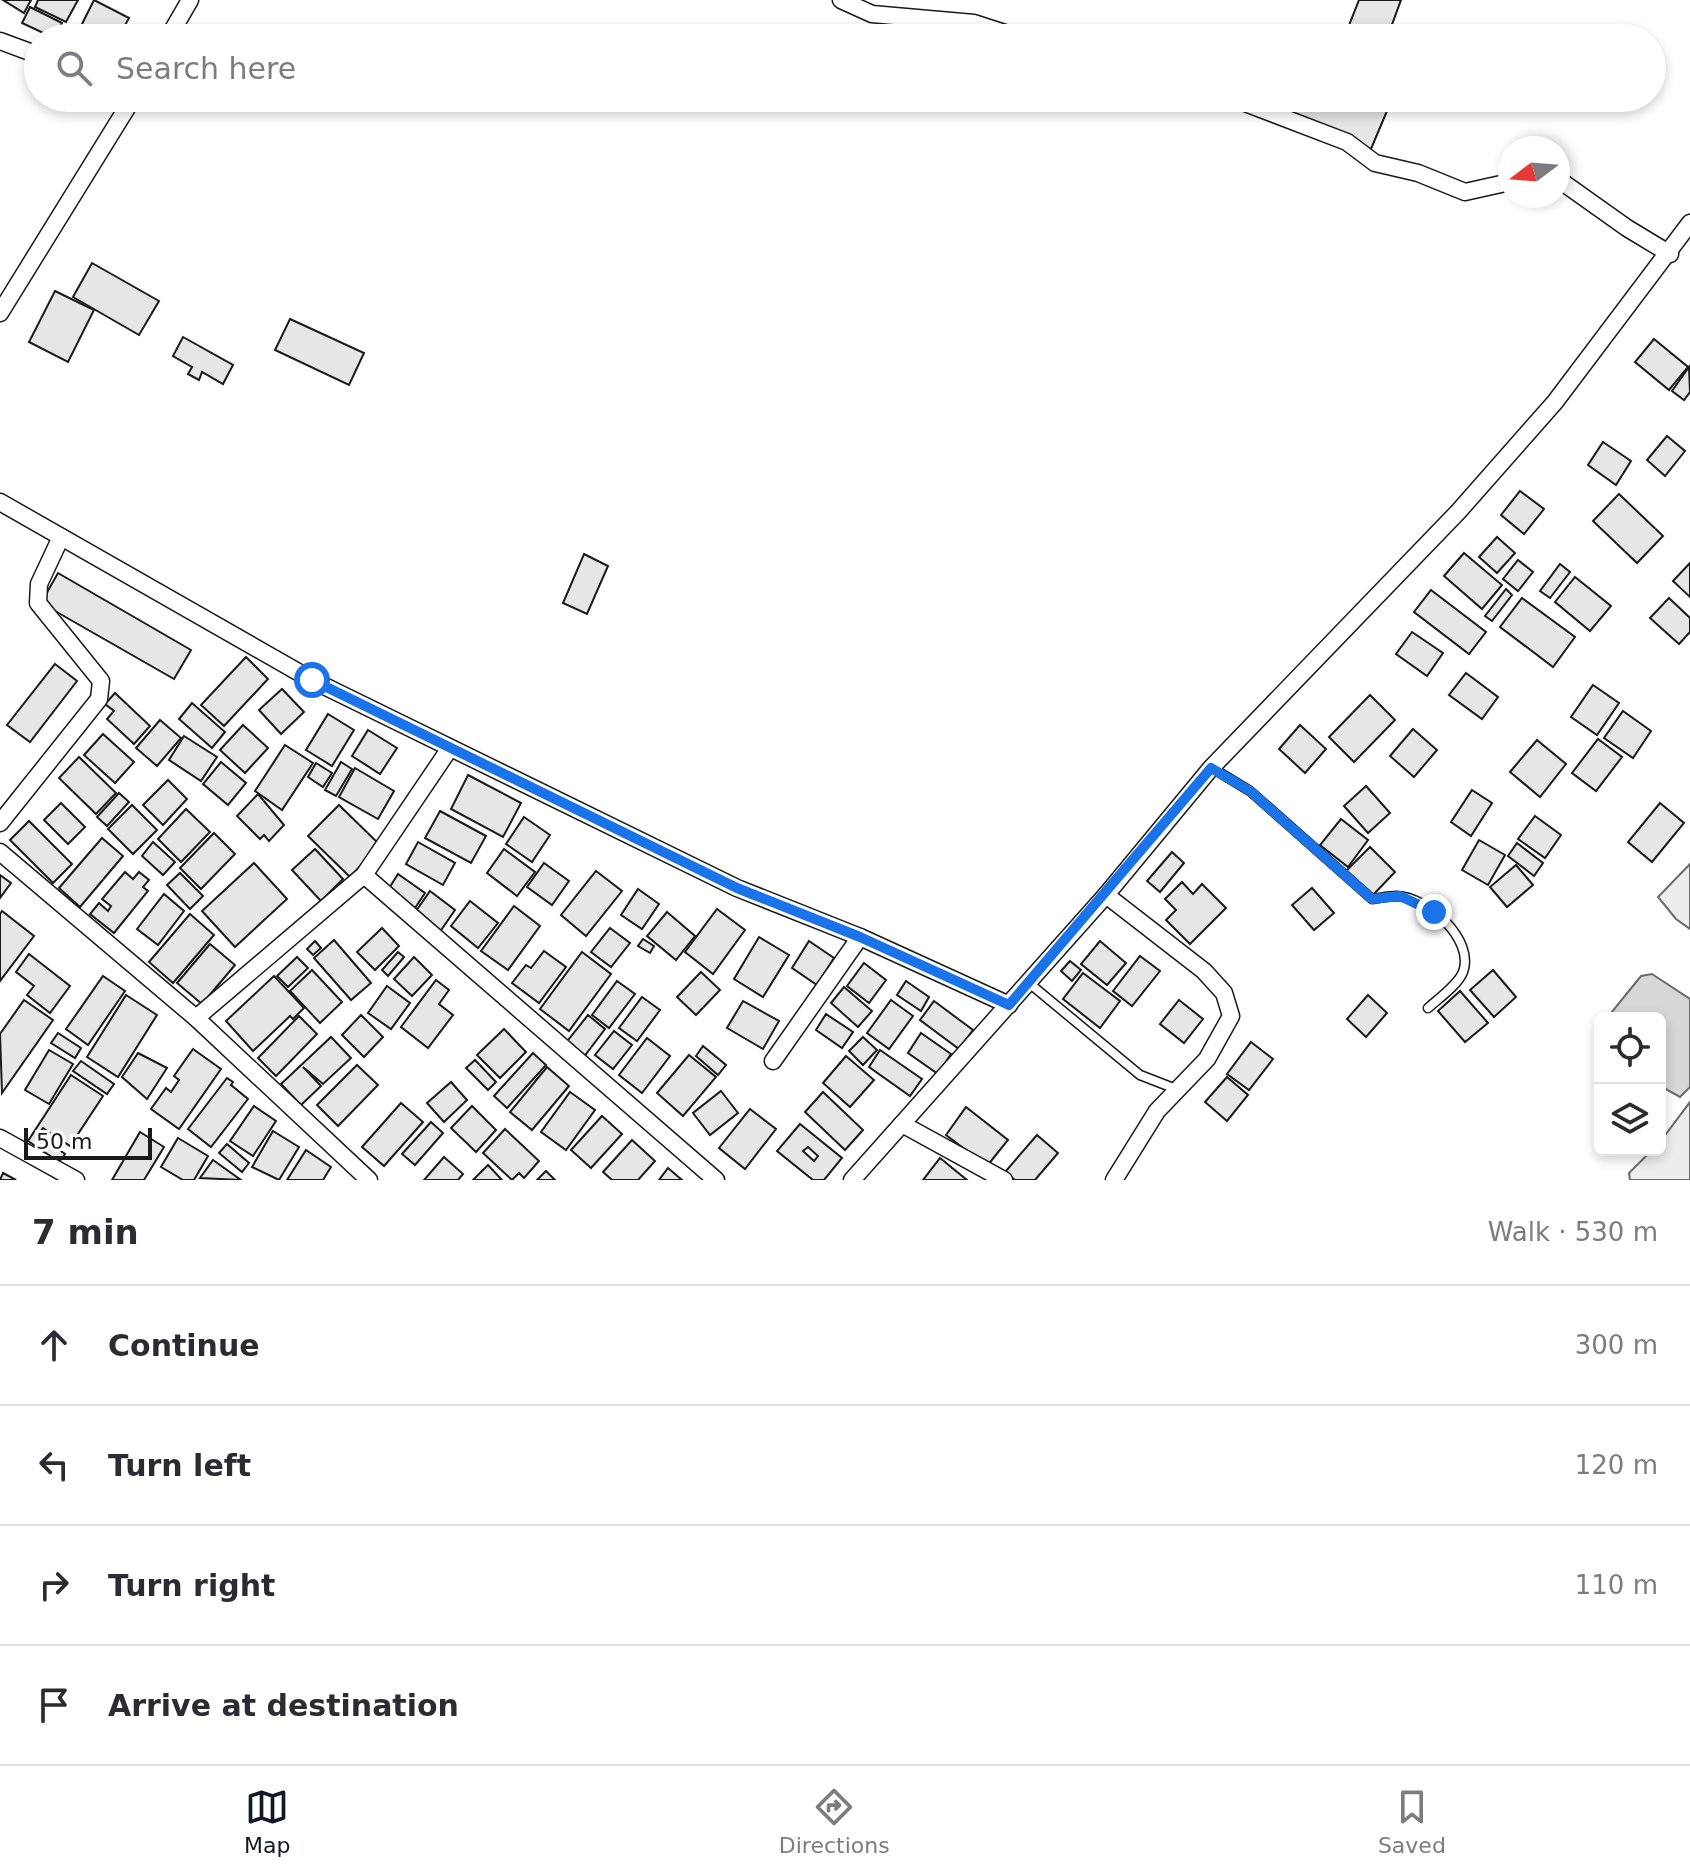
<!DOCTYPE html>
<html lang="en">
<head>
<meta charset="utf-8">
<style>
	:root { --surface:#fff; --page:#f2f2f3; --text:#2b2b33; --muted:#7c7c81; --line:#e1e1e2; --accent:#111827 }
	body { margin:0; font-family:"DejaVu Sans",sans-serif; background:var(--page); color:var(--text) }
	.controls { position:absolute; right:24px; bottom:24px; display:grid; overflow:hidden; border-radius:12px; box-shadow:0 4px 12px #0003 }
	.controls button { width:72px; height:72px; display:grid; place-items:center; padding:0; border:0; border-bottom:2px solid var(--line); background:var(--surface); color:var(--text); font:40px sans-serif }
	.compass { position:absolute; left:1498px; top:136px; width:72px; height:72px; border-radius:50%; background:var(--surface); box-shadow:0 4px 12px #0003; rotate:254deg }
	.scale { position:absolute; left:24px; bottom:20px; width:128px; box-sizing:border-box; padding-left:8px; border:4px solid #1a1a1a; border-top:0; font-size:22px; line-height:28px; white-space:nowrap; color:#1a1a1a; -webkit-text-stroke:6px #fff; paint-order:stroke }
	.stop { position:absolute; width:24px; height:24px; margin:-18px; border:6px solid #1a73e8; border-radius:50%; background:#fff }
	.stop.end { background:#1a73e8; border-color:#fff; box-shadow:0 2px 8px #0008 }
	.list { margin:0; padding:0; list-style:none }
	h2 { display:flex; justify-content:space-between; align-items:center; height:104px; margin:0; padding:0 32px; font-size:34px }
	h2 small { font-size:26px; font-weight:400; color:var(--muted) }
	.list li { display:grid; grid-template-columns:52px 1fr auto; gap:24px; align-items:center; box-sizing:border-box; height:120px; padding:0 32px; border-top:2px solid var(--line) }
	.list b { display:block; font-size:30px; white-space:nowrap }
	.list em { font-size:26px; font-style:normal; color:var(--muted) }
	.icon { flex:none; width:44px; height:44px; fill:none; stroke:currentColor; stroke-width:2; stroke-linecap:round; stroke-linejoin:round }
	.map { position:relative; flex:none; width:1690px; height:1180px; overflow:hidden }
	.search { position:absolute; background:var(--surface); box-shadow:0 4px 12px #0003; left:24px; right:24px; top:24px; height:88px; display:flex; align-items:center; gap:20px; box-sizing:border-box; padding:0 28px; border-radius:44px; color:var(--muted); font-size:30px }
	.sheet { height:584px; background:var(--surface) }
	nav { display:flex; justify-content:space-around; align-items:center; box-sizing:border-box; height:112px; border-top:2px solid var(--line); background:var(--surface); font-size:22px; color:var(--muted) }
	nav a { display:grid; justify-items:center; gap:4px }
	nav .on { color:var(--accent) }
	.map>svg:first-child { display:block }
	.built { fill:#ededed; stroke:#6a6a6a; stroke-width:2 }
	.water { fill:#d7d7d7; stroke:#6a6a6a; stroke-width:2 }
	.building { fill:#e6e6e6; stroke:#1a1a1a; stroke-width:2; fill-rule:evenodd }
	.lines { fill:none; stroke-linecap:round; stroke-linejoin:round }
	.service-casing { stroke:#1a1a1a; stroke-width:11 }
	.minor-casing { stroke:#1a1a1a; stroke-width:19 }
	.service { stroke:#fff; stroke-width:8 }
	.minor { stroke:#fff; stroke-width:16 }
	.route { stroke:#1a73e8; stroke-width:10 }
</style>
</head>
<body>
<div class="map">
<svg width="1690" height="1180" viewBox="0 0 1690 1180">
	<rect width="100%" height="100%" fill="#fff"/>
	<g class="built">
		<path d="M1690,864V929L1676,919L1658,897Z"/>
		<path d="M1690,1102V1180H1630L1629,1173L1652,1150H1660V1142Z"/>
	</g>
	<path class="water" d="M1652,974L1690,999V1087L1680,1097L1660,1086V1018H1607L1641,976Z"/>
	<g class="building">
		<path d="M3,0H31L24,13Z"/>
		<path d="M38,0H78L66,22L35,7Z"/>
		<path d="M94,0L129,18L118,38H75Z"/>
		<path d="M1359,0H1401L1387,38H1344Z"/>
		<path d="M30,7L62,23L54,38L22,23Z"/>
		<path d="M1186,27L1212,38H1181Z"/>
		<path d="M1248,98H1355L1387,111L1371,149Z"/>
		<path d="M92,263L159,301L139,335L73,297Z"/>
		<path d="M55,291L94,310L68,362L29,342Z"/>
		<path d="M290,319L364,353L349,385L275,350Z"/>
		<path d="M183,337L233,365L223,384L202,372L199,380L188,374L192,367L173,356Z"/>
		<path d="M1654,339L1688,367L1669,390L1635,362Z"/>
		<path d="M1689,367L1690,392L1684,400L1672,391Z"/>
		<path d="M1667,436L1685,451L1665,476L1647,460Z"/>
		<path d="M1603,442L1631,461L1616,485L1588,465Z"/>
		<path d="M1520,491L1544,509L1524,534L1501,515Z"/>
		<path d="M1619,494L1663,536L1637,563L1593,521Z"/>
		<path d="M1497,537L1515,553L1497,573L1479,557Z"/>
		<path d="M1464,553L1502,585L1482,609L1444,576Z"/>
		<path d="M584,554L608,566L587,614L563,603Z"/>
		<path d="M1518,560L1533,572L1518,591L1503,579Z"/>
		<path d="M1690,563V597L1673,581Z"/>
		<path d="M1560,564L1570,572L1550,598L1540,591Z"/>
		<path d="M58,573L191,650L174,679L41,603Z"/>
		<path d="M1575,577L1611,606L1590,631L1555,602Z"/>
		<path d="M1506,589L1512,595L1492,621L1485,616Z"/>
		<path d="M1431,590L1486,632L1469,654L1414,612Z"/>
		<path d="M1522,598L1575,637L1553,667L1500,627Z"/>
		<path d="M1669,598L1690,618V632L1679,644L1650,618Z"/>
		<path d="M1412,632L1443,653L1427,676L1396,654Z"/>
		<path d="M246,657L268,679L224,726L201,705Z"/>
		<path d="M55,664L77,681L30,742L7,725Z"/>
		<path d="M1466,673L1498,697L1482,719L1449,695Z"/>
		<path d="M1593,685L1619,703L1597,735L1571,717Z"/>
		<path d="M282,689L304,712L281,734L259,710Z"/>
		<path d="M115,693L150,726L134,744L107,719L114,711L105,704Z"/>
		<path d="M1370,695L1395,720L1354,762L1329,737Z"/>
		<path d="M192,703L225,732L212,748L179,719Z"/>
		<path d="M1623,711L1651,731L1633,758L1604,738Z"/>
		<path d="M328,714L354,730L332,766L306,750Z"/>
		<path d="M160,720L181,738L157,766L136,748Z"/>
		<path d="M243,725L268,748L245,773L220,750Z"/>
		<path d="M1300,725L1326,749L1305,773L1279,749Z"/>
		<path d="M1413,729L1437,750L1414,777L1390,756Z"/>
		<path d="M368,730L397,748L380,774L352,756Z"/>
		<path d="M103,734L134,762L115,783L84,755Z"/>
		<path d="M184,736L217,757L201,781L169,760Z"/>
		<path d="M1598,739L1622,757L1596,791L1572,773Z"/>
		<path d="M1537,740L1566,764L1540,797L1510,772Z"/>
		<path d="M285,745L313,763L282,810L255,791Z"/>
		<path d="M79,757L116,793L96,814L59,778Z"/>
		<path d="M221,762L246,783L228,805L203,784Z"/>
		<path d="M341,762L352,769L336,796L325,790Z"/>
		<path d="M316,763L332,773L323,787L308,777Z"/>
		<path d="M355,768L394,791L378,819L339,797Z"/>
		<path d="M468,775L521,803L503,837L451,809Z"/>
		<path d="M168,780L187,799L163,825L143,805Z"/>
		<path d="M1366,786L1390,813L1368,833L1344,806Z"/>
		<path d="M1472,790L1492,803L1471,836L1451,822Z"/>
		<path d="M119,793L129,802L107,826L97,817Z"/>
		<path d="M258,794L284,825L269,841L264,835L260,839L237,816Z"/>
		<path d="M61,803L85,827L68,844L44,820Z"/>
		<path d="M1660,803L1684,823L1652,862L1628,842Z"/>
		<path d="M132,805L157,830L133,854L108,829Z"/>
		<path d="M339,805L380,845L350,877L308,836Z"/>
		<path d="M186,809L210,832L181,862L158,839Z"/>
		<path d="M440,811L486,836L471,863L425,838Z"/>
		<path d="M1535,816L1561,835L1545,858L1518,839Z"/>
		<path d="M524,817L550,835L532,862L506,844Z"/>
		<path d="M1341,819L1368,840L1348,867L1320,845Z"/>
		<path d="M29,821L72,864L53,883L10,840Z"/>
		<path d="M214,833L235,854L201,889L180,868Z"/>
		<path d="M102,838L123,856L80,907L59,888Z"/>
		<path d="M1479,840L1505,855L1488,885L1462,870Z"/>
		<path d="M153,842L175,862L163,875L142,856Z"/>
		<path d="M418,842L455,863L443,885L406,864Z"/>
		<path d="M1517,843L1543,863L1534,876L1508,856Z"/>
		<path d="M1370,847L1395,872L1372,896L1346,871Z"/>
		<path d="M315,849L343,879L321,901L292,870Z"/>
		<path d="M504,849L535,872L517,896L487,873Z"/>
		<path d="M1172,852L1184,863L1160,892L1147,881Z"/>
		<path d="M254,863L287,899L235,947L202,911Z"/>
		<path d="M544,863L569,881L552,905L527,887Z"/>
		<path d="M1516,865L1533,885L1507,907L1490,887Z"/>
		<path d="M596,871L622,891L586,936L561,915Z"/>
		<path d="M125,872L133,879L139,872L149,880L143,887L148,891L114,933L90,914L99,903L108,911L111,906L102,899Z"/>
		<path d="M180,873L203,896L190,909L167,885Z"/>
		<path d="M398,874L425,893L415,908L388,890Z"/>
		<path d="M0,875L11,883L0,898Z"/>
		<path d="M1182,882L1193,894L1202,884L1226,908L1190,944L1166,920L1176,910L1165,899Z"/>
		<path d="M1312,888L1334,913L1314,930L1292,905Z"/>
		<path d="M638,889L659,904L642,929L621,915Z"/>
		<path d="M430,891L455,910L439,933L414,914Z"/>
		<path d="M164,894L184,911L158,945L137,929Z"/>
		<path d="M470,901L498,923L478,948L451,926Z"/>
		<path d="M514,906L540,926L508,970L481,951Z"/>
		<path d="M717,909L745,930L713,974L685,952Z"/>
		<path d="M2,911L34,936L0,981V914Z"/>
		<path d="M667,912L695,936L676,960L647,936Z"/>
		<path d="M190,914L214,935L173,983L149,962Z"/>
		<path d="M382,928L399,946L375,970L357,952Z"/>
		<path d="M610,928L630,943L611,967L591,952Z"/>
		<path d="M759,937L789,955L763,997L734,979Z"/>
		<path d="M643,939L654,946L650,953L638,946Z"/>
		<path d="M334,940L371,983L351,1000L314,958Z"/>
		<path d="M315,941L321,948L313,955L307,949Z"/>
		<path d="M809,941L834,958L817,985L792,968Z"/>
		<path d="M1100,941L1126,963L1107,985L1081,964Z"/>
		<path d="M210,944L235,965L202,1004L177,983Z"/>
		<path d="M544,951L566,967L539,1003L512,983L526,965L531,968Z"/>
		<path d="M398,952L404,957L388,976L382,970Z"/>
		<path d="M582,952L611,974L569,1031L540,1009Z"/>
		<path d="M29,954L70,986L50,1013L27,995L34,986L16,972Z"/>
		<path d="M1140,956L1160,971L1132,1006L1113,991Z"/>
		<path d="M297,957L308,968L288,987L277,976Z"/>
		<path d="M414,957L432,975L412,996L394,979Z"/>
		<path d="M1070,961L1081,970L1072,981L1061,971Z"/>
		<path d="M864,963L886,980L869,1003L847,986Z"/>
		<path d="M312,970L342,1002L320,1023L290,991Z"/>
		<path d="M1493,970L1516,997L1494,1017L1470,990Z"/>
		<path d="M701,972L720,990L696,1015L677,997Z"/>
		<path d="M1083,973L1120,1001L1100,1028L1063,999Z"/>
		<path d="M103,976L125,991L88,1045L66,1029Z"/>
		<path d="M274,976L304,1008L293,1019L290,1016L253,1051L226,1021Z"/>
		<path d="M436,980L449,990L439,1004L453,1015L428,1048L401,1027Z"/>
		<path d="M617,981L635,994L609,1028L592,1015Z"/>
		<path d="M906,981L929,997L921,1011L897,995Z"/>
		<path d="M387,986L410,1003L391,1029L368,1013Z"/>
		<path d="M844,987L872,1011L858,1027L831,1003Z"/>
		<path d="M1460,991L1488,1023L1465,1042L1438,1011Z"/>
		<path d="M126,995L157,1015L118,1077L87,1057Z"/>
		<path d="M1368,995L1387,1013L1366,1037L1347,1019Z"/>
		<path d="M642,997L660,1010L637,1041L619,1028Z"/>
		<path d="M24,1000L53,1020L2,1093L0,1034Z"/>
		<path d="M891,1000L913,1016L889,1049L867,1033Z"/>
		<path d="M1179,1000L1203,1019L1184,1043L1160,1024Z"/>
		<path d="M743,1001L779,1021L763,1049L727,1028Z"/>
		<path d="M934,1001L973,1030L959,1049L920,1020Z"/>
		<path d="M826,1014L853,1032L842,1048L816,1030Z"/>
		<path d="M361,1015L383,1037L364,1057L342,1035Z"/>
		<path d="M588,1015L605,1029L583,1058L565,1044Z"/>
		<path d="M299,1016L317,1034L276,1076L258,1058Z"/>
		<path d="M504,1029L526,1052L500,1078L477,1055Z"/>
		<path d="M614,1031L632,1045L613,1069L595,1055Z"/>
		<path d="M58,1033L81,1048L75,1058L51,1043Z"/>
		<path d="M921,1033L951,1054L938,1074L908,1053Z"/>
		<path d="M331,1037L351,1058L323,1084L303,1067L321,1086L301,1105L281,1084Z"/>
		<path d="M863,1037L877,1050L863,1065L849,1051Z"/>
		<path d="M647,1038L670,1056L642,1093L619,1075Z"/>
		<path d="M1251,1042L1273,1059L1249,1090L1227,1074Z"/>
		<path d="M703,1046L726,1065L718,1075L696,1056Z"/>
		<path d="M193,1049L221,1069L179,1129L151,1109L166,1088L171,1092L179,1080L174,1076Z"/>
		<path d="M49,1050L73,1064L49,1104L25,1090Z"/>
		<path d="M880,1050L922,1079L910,1096L869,1067Z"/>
		<path d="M138,1053L167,1068L147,1099L122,1077Z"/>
		<path d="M533,1053L546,1065L507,1108L494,1096Z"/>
		<path d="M689,1055L716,1077L683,1116L657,1093Z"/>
		<path d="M846,1056L874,1080L850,1107L823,1083Z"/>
		<path d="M475,1060L496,1082L488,1090L466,1068Z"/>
		<path d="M81,1061L114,1084L107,1094L73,1071Z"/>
		<path d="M357,1065L378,1085L338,1126L317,1105Z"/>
		<path d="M547,1067L569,1086L532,1130L510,1112Z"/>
		<path d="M71,1075L103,1096L70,1146L43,1128L38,1135L65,1154L59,1162L28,1141Z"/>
		<path d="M1227,1077L1248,1095L1227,1121L1205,1102Z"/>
		<path d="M227,1078L233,1082L231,1085L248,1099L211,1147L188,1129Z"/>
		<path d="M451,1082L467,1100L444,1122L427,1103Z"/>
		<path d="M721,1091L738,1113L710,1135L693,1113Z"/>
		<path d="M570,1092L595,1110L566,1150L541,1132Z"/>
		<path d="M823,1092L863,1130L845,1150L805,1112Z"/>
		<path d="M401,1103L423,1122L384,1166L362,1147Z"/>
		<path d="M254,1106L276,1121L253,1156L230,1141Z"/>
		<path d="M472,1106L496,1130L476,1152L451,1128Z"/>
		<path d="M966,1107L1008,1140L987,1166L946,1135Z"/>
		<path d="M750,1109L776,1129L745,1169L719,1148Z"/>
		<path d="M602,1116L622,1134L591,1168L571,1150Z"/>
		<path d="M431,1122L443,1133L415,1165L402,1154Z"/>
		<path d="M800,1124L842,1158L824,1180H813L777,1151ZM808,1147L818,1156L814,1161L803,1151Z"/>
		<path d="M505,1129L539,1161L524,1178L519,1173L512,1180L483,1153Z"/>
		<path d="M273,1131L299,1147L279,1180L252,1167Z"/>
		<path d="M140,1132L164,1147L144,1180H112Z"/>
		<path d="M1037,1135L1058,1153L1035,1180H1015L1005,1172Z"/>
		<path d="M178,1138L208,1156L194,1180H183L161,1167Z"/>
		<path d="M632,1140L655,1161L638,1180H612L603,1172Z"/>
		<path d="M227,1144L249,1163L242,1172L219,1153Z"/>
		<path d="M306,1150L331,1167L323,1180H287Z"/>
		<path d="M444,1157L463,1174L458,1180H424Z"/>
		<path d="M940,1158L967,1180H923Z"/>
		<path d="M213,1160L241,1180L200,1178Z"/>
		<path d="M488,1165L502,1180H473Z"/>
		<path d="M668,1168L682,1180H659Z"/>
		<path d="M546,1171L555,1180H537Z"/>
		<path d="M3,1173L16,1180H0Z"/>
	</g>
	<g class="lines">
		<g class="service-casing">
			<g id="service">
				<path d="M1212,768L1250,791L1372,899C1380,898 1389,896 1397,896C1428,897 1475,940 1463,972C1458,985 1438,999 1428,1008"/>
				<path d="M1029,983L1140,1075L1176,1089"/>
			</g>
		</g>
		<g class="minor-casing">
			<g id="minor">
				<path d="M841,0L872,14L974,23L1020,38"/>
				<path d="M168,38L190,0"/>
				<path d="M0,41L38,55"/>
				<path d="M1232,98L1347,142L1375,163L1418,173L1465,192L1510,182"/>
				<path d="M1558,179L1627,228L1670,254"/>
				<path d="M0,313L133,98"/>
				<path d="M0,502L312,680L737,888L860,937L1009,1005"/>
				<path d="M0,823L99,699L101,681L38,603L39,584L61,537"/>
				<path d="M0,852L196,1018L369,1180"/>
				<path d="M364,875L716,1180"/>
				<path d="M1106,895L1204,971L1224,993L1231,1016L1207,1059L1157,1111L1114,1180"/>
				<path d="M196,1018L364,875L450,748"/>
				<path d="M773,1061L860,937"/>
				<path d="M902,1124L1004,1180"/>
				<path d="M0,1138L76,1180"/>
				<path d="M852,1180L1106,895L1211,768L1458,512L1555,402L1690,223"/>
			</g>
		</g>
		<use href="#service" class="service"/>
		<use href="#minor" class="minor"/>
	</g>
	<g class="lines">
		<path class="route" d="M312,680L737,888L860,937L1009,1005L1211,768L1250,791L1372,899L1400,896L1434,912"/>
	</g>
</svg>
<div class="controls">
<button><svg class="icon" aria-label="locate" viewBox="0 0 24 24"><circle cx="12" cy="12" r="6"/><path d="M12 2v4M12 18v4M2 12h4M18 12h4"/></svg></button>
<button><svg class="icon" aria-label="layers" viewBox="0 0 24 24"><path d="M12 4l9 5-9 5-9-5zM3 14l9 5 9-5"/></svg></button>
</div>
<svg class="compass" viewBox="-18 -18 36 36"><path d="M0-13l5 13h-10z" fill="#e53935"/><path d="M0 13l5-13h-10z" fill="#7c7c81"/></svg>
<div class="scale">50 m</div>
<div class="stop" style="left:312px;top:680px"></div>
<div class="stop end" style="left:1434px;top:912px"></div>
<div class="search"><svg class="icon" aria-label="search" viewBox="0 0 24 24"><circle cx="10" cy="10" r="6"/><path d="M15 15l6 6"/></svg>Search here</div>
</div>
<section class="sheet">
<h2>7 min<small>Walk · 530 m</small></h2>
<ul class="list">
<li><svg class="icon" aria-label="ahead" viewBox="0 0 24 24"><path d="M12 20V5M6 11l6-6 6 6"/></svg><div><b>Continue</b></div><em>300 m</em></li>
<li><svg class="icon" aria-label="left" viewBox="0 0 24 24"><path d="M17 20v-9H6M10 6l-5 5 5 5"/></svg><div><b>Turn left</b></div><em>120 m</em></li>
<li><svg class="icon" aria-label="right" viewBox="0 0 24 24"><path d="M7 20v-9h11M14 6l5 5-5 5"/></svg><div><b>Turn right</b></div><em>110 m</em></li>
<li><svg class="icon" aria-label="arrive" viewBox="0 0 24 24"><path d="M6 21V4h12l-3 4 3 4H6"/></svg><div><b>Arrive at destination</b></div></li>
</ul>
</section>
<nav>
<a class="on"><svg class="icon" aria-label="map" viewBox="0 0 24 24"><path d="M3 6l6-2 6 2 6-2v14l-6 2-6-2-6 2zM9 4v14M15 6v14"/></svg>Map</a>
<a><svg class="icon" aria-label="directions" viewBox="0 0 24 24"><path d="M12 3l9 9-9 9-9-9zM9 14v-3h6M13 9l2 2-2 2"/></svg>Directions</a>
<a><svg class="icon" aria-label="saved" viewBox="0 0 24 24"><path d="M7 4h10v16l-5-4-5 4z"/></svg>Saved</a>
</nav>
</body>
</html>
